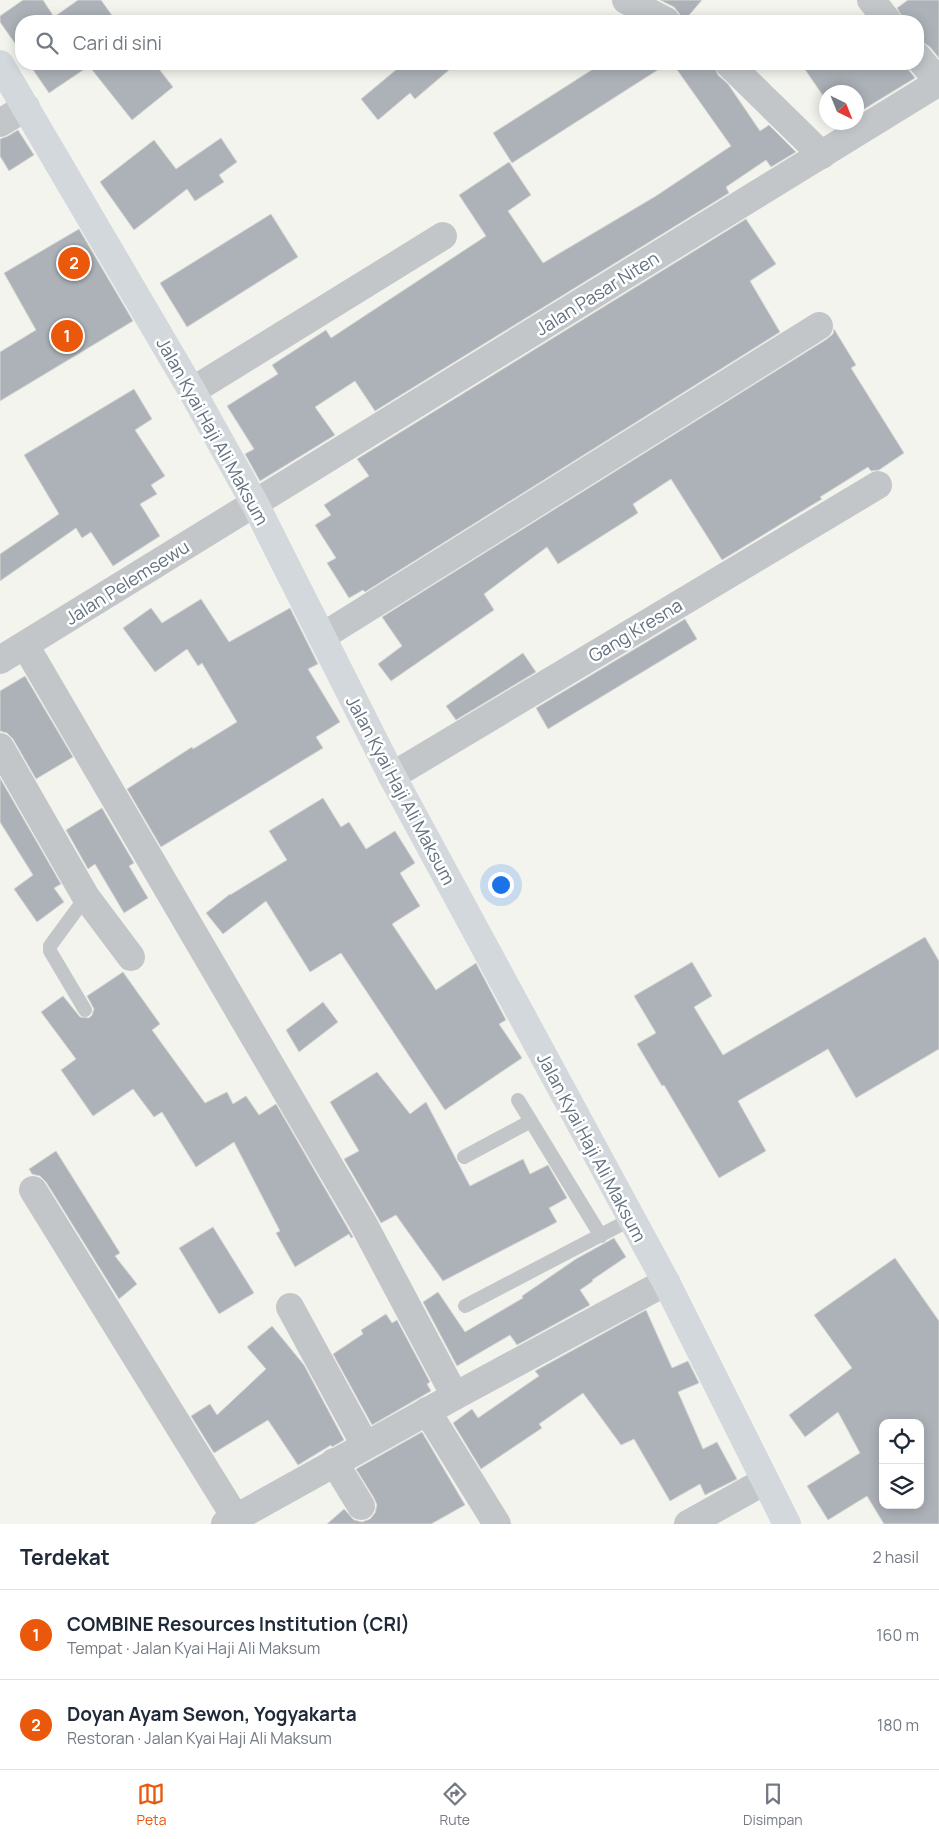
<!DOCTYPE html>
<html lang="id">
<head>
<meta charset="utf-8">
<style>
	:root { --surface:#fff; --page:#f2f2f3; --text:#1f2937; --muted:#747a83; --line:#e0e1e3; --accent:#ea580c }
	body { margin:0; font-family:Manrope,sans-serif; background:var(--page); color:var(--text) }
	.controls { position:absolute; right:15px; bottom:15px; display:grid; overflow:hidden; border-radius:10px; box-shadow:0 2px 12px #0003 }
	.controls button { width:45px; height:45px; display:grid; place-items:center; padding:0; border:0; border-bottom:1px solid var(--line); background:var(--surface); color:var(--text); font:25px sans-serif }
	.compass { position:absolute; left:819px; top:85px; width:45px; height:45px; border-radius:50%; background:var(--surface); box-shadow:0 2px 12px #0003; rotate:137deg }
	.you { position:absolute; left:500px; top:884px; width:18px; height:18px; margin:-12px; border:4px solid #fff; border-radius:50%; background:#1a73e8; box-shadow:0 0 0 8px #1a73e833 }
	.badge { display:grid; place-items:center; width:32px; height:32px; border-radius:50%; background:var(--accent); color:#fff; font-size:16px; font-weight:700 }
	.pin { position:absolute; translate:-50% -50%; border:2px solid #fff; box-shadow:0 1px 5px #0006 }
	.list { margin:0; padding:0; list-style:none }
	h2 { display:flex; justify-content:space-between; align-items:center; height:65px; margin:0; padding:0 20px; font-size:21px }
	h2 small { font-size:16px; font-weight:400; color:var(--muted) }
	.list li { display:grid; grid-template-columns:32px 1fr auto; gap:15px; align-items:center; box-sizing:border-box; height:90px; padding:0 20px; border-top:1px solid var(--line) }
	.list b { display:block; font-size:19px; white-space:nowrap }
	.list p { margin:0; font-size:16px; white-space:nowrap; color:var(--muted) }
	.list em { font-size:16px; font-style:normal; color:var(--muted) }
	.icon { flex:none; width:28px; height:28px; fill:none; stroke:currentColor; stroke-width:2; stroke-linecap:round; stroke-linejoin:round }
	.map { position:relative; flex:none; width:939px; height:1524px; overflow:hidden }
	.search { position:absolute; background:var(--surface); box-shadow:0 2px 12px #0003; left:15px; right:15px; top:15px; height:55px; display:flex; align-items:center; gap:12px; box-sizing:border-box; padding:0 18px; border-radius:20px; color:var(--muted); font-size:19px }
	.sheet { height:245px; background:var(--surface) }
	nav { display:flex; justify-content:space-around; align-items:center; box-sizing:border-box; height:70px; border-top:1px solid var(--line); background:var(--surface); font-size:14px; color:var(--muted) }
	nav a { display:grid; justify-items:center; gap:2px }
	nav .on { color:var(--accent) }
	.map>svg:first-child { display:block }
	.building { fill:#acb2b8; stroke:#d5d5d2; fill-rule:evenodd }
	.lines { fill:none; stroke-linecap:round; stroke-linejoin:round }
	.lane { stroke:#c3c6c9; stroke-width:14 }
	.street { stroke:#c3c6c9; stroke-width:28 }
	.secondary { stroke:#d3d8dc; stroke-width:28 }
	.labels { text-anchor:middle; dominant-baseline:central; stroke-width:5; stroke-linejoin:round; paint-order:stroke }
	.street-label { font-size:18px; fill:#627281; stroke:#fff }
</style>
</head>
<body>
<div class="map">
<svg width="939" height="1524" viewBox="0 0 939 1524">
	<rect width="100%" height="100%" fill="#f4f4ef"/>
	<g class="building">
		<path d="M23,0H43L54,17L78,0H101L116,21H21V52L0,22V16Z"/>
		<path d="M660,0H702L684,21H681L679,13L674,7Z"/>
		<path d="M908,0H939V58L930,47L924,43L918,42V21H903V18L897,8Z"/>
		<path d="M29,64H155L173,87L132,120L89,66L49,93Z"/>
		<path d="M403,64H456L415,99L410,93L378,120L361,99Z"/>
		<path d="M601,64H667L512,163L493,133Z"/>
		<path d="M673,64H713L718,75L728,84L760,131L769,125L796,152L771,167L766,160L726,187L729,193L375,411L355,381L315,407L335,435L260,481L245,454L254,449L227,406L278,374L272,365L326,330L331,338L486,236L459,195L509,162L531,195L508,211L543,263L656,196L731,146Z"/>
		<path d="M810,64H904L915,78L856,114V92H826V100L804,68Z"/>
		<path d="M18,130L34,155L9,171L0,156V139L8,136Z"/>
		<path d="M221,138L237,162L219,175L224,182L195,201L187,189L134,230L100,182L154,140L176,169Z"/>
		<path d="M271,214L298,257L187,327L160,283Z"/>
		<path d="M746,219L776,264L750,281L780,332L365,592L363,590L349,598L327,563L336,558L315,525L331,515L324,505L369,476L357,459Z"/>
		<path d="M79,229L133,321L0,401V352L36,330L4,273Z"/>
		<path d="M834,329L856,365L851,368L904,453L879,470L871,471L868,467L820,497L822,499L722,560L671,479L633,504L638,513L558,564L547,547L484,594L494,610L391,681L378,664L402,646L382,617L827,339L833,334Z"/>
		<path d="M134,389L152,419L135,430L165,476L151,485L157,494L140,504L160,536L113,566L91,532L82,538L76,528L0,581V554L59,514L24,455Z"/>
		<path d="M201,599L229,642L290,608L318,664L308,669L340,722L316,737L323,748L161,847L127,789L192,747L193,749L237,722L202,663L198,666L187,649L155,672L123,628L151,608L162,623Z"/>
		<path d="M685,619L697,639L548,729L536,708Z"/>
		<path d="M523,653L536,672L456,720L446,706Z"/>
		<path d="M25,676L73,757L36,779L13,739L7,733L0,731V691Z"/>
		<path d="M0,778L61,884L54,888L64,902L37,922L14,889L33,875L0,822Z"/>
		<path d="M323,798L341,827L349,822L366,849L395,831L415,863L400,873L420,906L392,924L436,990L476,963L506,1020L499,1024L522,1058L445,1110L341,953L310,972L266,901L223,934L206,913L230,894V895L287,860L269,831Z"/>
		<path d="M102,808L134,863L129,866L148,898L124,913L95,864L88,869L66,830Z"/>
		<path d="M925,937L939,961V1049L856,1098L828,1049L738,1101L766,1151L719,1178L664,1085L662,1086L637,1044L656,1033L634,996L692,962L712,996L694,1007L723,1055Z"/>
		<path d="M123,972L160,1024L152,1030L205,1103L227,1092L233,1104L246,1096L259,1115L276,1104L353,1237L351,1238L349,1234L295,1267L276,1233L280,1231L234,1142L196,1167L162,1112L154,1117L133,1089L93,1116L61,1070L76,1059L41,1012L63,996L80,1017L89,1018L92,1015L94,1009L87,996Z"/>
		<path d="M323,1002L338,1022L299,1052L286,1030Z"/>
		<path d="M377,1072L410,1114L426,1102L470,1186L523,1159L530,1174L548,1165L567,1198L549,1208L557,1222L443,1281L396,1215L381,1223L344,1159L359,1151L330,1102Z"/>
		<path d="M56,1151L120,1253L115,1256L137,1284L119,1299L46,1182L40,1176L32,1174L29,1169Z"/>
		<path d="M213,1227L254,1293L219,1314L179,1248Z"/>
		<path d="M614,1238L626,1257L592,1280L593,1281L580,1290L590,1305L517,1345L510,1335L457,1366L423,1302L438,1292L465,1332L523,1298L522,1296L576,1259Z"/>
		<path d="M895,1258L939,1321V1524H884L867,1496L828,1520L807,1486L860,1453L838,1412L805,1437L789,1415L852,1368L814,1315ZM883,1423H920V1505H883Z"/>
		<path d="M646,1310L672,1368L688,1361L699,1383L678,1392L703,1449L717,1442L737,1479L705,1495L700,1484L670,1501L634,1439L621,1445L583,1393L539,1424L542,1428L481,1469L453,1423L472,1409L478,1418L539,1376L535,1371Z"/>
		<path d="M386,1314L392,1323L397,1320L430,1382L427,1384L431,1391L372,1425L333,1354L363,1334L361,1330Z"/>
		<path d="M272,1326L304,1365L344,1440L332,1447L331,1445L298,1465L268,1420L214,1453L191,1416L210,1404L217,1415L266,1369L247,1347Z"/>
		<path d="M422,1432L465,1505L431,1524H327L344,1509L354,1520L362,1522L370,1519L375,1513L377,1505L374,1498L356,1469Z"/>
	</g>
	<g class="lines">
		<g class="lane">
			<path d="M85,1010L50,951V946L86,897"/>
			<path d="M518,1100L601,1236"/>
			<path d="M464,1157L531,1121"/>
			<path d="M465,1306L620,1225L632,1220"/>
		</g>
		<g class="street">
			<path d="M626,0L666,21"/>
			<path d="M871,0L888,21"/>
			<path d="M918,57L939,82"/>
			<path d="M729,64L822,155"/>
			<path d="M0,123L26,107"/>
			<path d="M192,391L443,236"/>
			<path d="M323,636L819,326"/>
			<path d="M25,645L363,1223L455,1396"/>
			<path d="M0,660L939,82"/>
			<path d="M0,747L86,897L131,957"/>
			<path d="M392,776L878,485"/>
			<path d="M33,1190L235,1517"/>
			<path d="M290,1307L365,1445"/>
			<path d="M427,1411L497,1524"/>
			<path d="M334,1462L361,1506"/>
			<path d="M225,1524L455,1396L666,1282"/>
			<path d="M688,1524L765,1481"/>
		</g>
		<path class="secondary" d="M0,64L192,391L255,504L392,776L666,1282L787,1524"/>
	</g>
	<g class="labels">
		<g class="street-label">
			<text transform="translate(597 293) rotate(-32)">Jalan Pasar Niten</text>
			<text transform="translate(213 431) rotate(61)">Jalan Kyai Haji Ali Maksum</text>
			<text transform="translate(127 582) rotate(-32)">Jalan Pelemsewu</text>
			<text transform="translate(635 630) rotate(-31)">Gang Kresna</text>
			<text transform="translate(401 790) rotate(62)">Jalan Kyai Haji Ali Maksum</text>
			<text transform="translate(592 1147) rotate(62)">Jalan Kyai Haji Ali Maksum</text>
		</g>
	</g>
</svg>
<div class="controls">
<button><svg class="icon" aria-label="locate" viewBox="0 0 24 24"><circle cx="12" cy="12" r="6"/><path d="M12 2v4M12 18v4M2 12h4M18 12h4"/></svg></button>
<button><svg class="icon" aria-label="layers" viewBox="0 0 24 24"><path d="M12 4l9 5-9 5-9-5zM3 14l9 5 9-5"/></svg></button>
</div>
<svg class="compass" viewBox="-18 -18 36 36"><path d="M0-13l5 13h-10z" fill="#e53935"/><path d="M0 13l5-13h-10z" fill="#747a83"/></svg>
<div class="you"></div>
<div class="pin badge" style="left:67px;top:336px">1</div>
<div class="pin badge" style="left:74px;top:263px">2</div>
<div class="search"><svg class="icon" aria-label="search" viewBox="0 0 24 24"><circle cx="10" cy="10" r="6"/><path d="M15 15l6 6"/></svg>Cari di sini</div>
</div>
<section class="sheet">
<h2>Terdekat<small>2 hasil</small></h2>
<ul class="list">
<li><span class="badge">1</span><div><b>COMBINE Resources Institution (CRI)</b><p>Tempat · Jalan Kyai Haji Ali Maksum</p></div><em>160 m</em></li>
<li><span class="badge">2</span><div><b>Doyan Ayam Sewon, Yogyakarta</b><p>Restoran · Jalan Kyai Haji Ali Maksum</p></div><em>180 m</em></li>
</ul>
</section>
<nav>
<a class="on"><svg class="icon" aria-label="map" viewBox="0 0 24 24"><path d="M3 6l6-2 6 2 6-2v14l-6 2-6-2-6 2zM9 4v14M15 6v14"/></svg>Peta</a>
<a><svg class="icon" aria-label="directions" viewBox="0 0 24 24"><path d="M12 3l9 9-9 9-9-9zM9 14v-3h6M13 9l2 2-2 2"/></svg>Rute</a>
<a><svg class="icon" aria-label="saved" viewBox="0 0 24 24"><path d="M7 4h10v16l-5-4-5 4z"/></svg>Disimpan</a>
</nav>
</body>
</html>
